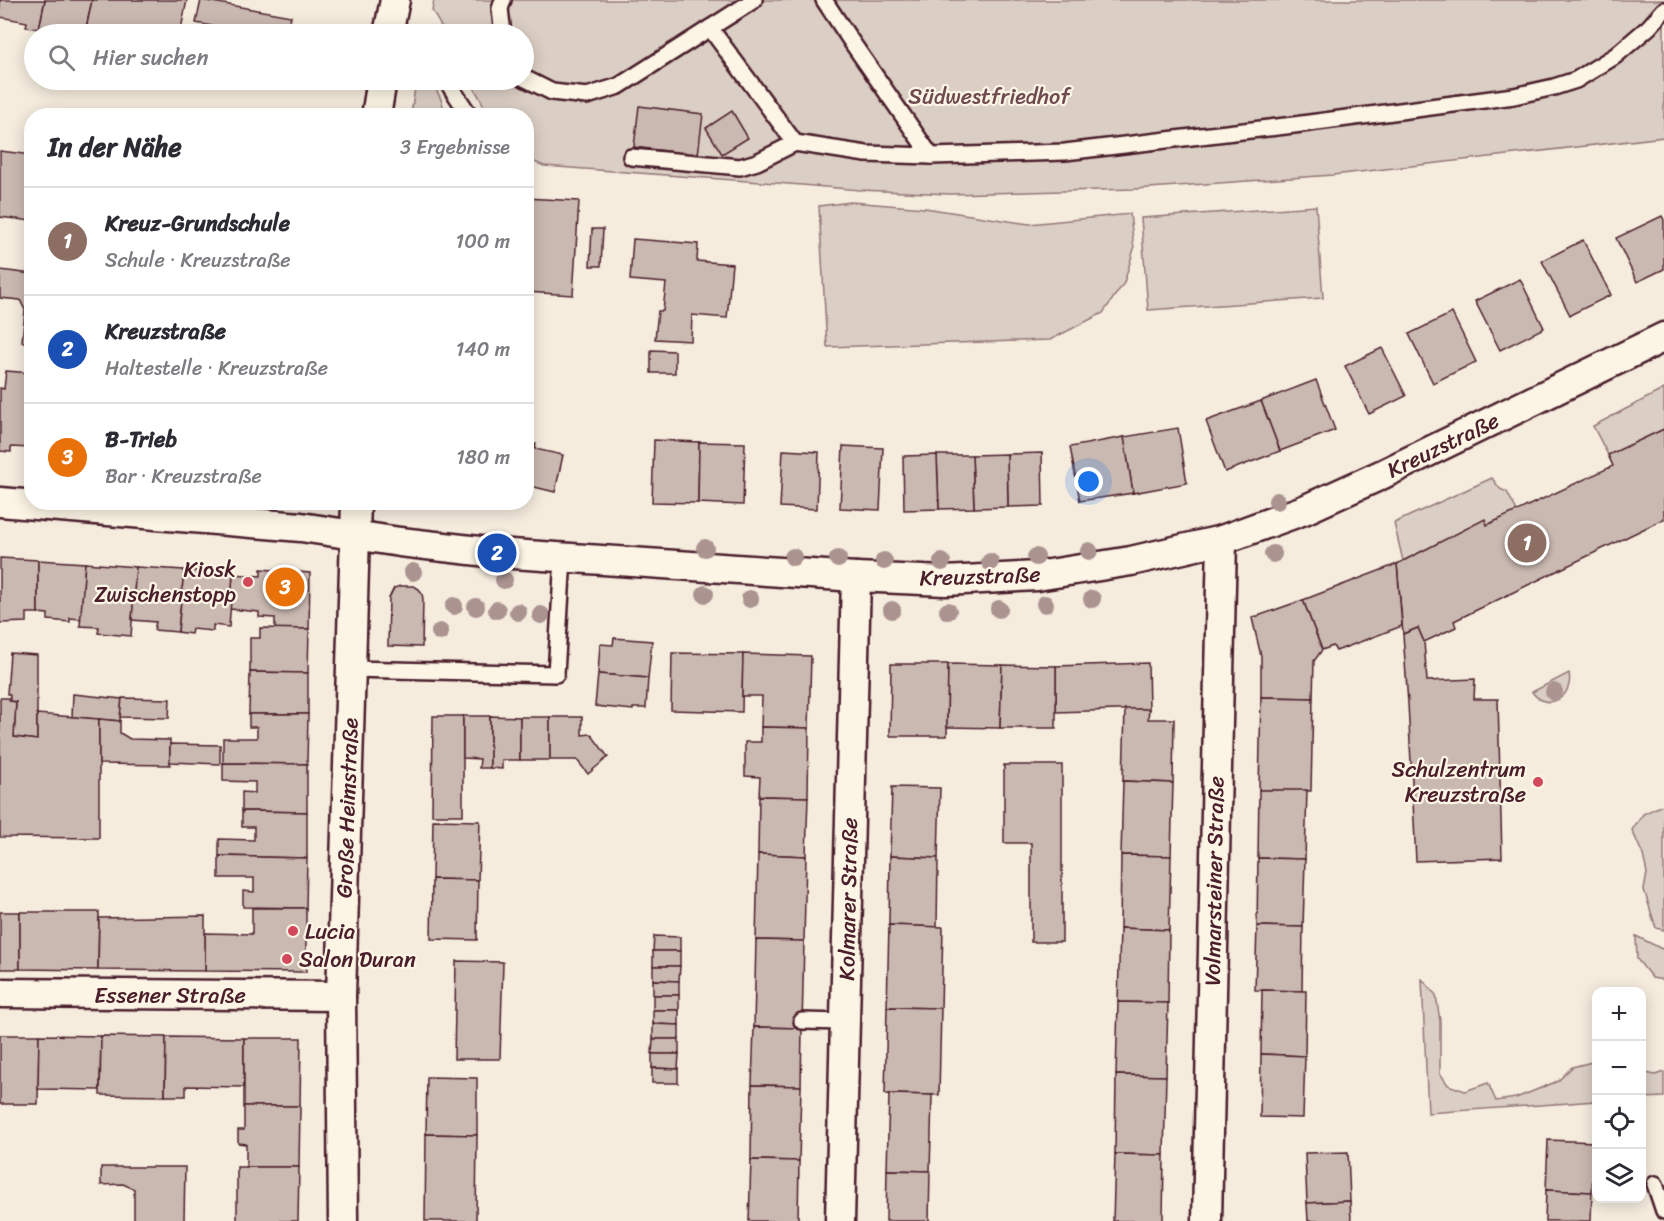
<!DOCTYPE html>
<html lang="de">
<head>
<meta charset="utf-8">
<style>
	:root { --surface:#fff; --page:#f2f2f3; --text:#2b2b33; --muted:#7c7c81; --line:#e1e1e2; --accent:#d93025 }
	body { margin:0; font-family:Sriracha,sans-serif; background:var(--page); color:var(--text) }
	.controls { position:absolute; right:18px; bottom:18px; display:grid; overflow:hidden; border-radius:12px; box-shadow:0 3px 15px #0003 }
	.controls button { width:54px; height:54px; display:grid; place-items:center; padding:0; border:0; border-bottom:2px solid var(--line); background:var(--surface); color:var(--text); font:30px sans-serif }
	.you { position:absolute; left:1089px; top:482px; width:21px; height:21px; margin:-15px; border:4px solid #fff; border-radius:50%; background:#1a73e8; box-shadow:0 0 0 9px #1a73e833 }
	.badge { display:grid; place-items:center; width:39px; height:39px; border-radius:50%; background:var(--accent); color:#fff; font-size:20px; font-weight:700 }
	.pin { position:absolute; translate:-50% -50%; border:3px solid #fff; box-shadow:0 2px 6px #0006 }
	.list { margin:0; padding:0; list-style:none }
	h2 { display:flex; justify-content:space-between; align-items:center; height:78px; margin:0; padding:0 24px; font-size:26px }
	h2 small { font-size:20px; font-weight:400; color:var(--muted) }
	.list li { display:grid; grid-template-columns:39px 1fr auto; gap:18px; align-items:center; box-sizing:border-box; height:108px; padding:0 24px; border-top:2px solid var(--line) }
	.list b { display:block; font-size:22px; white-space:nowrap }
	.list p { margin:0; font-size:20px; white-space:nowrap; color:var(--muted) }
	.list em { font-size:20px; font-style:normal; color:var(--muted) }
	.icon { flex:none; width:33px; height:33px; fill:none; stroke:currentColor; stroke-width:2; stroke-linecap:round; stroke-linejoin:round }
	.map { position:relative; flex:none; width:1664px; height:1221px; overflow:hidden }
	.search { position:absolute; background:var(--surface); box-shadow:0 3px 15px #0003; left:24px; top:24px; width:510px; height:66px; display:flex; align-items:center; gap:15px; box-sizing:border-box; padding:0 21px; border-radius:33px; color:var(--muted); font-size:22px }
	.panel { position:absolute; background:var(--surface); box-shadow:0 3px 15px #0003; left:24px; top:108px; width:510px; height:402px; border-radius:24px }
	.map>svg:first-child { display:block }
	.green { fill:#dbcec4; stroke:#927678; stroke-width:1.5 }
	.building { fill:#cab9b1; stroke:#4a1f2b; stroke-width:1.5 }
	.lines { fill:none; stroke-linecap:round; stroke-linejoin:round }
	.lane-casing { stroke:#4a1f2b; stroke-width:20 }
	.street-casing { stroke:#4a1f2b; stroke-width:33 }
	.lane { stroke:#fcf5e5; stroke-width:15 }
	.street { stroke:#fcf5e5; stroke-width:28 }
	.tree { fill:#ab9390 }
	.poi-dot { fill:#d1495b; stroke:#fcf5e5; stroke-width:2 }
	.labels { text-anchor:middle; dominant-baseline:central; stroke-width:4.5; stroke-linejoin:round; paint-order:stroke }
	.park-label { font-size:22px; fill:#6e4b51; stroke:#fcf5e5 }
	.street-label { font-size:22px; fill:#4a1f2b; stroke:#fcf5e5 }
	.poi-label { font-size:22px; fill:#4a1f2b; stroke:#fcf5e5; text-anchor:end }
</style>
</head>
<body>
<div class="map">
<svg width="1664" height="1221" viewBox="0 0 1664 1221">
	<rect width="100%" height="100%" fill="#f5ecde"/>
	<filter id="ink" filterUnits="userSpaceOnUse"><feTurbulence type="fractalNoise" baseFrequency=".0167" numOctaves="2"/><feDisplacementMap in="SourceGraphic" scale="12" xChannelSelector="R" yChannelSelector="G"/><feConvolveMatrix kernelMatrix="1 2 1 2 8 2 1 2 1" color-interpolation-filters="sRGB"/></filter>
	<g filter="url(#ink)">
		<g class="green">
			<path d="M434,0H1664V137L1333,175L1135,189L950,194L860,190L802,185L544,166L527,159L526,116L489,115L470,80H524V34H445L432,10Z"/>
			<path d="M395,80H428C437,90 443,99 444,113L423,112V115H411L416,81H395Z"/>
			<path d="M851,202L925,208L1029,224L1130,214L1134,249L1124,283L1103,313L1050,340L827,347L819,206Z"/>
			<path d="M1316,206L1323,298L1148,310L1141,218Z"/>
			<path d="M1664,389V429L1608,455L1593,426Z"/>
			<path d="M1492,478L1500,489L1507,492L1517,511L1487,525L1485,520L1403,561L1394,523Z"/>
			<path d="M1569,673C1574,697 1548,713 1532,692Z"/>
			<path d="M1662,805L1664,806V930L1656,928L1644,890L1647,873L1643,855L1632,830L1643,814Z"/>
			<path d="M1636,936L1664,950V980L1652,978L1637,959Z"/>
			<path d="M1422,979L1436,995L1440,1021V1073L1448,1085L1465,1091L1488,1083L1496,1101L1516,1098L1558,1081L1572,1067L1596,1061V1101L1428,1113Z"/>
			<path d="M1642,1072L1655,1075L1664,1072V1097L1642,1098Z"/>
		</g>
		<g class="building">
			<path d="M0,0H45L39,29L26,27L27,22L0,17Z"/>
			<path d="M45,0H92L85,33L54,27L53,32L39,29Z"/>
			<path d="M92,0H187L180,34H85Z"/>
			<path d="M201,0L291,16L287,34H253L196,23Z"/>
			<path d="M639,106L703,114L698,155L634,147Z"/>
			<path d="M732,111L748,138L722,154L706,128Z"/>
			<path d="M0,151L32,155V221L0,217Z"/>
			<path d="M526,198L579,201L573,295L526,292Z"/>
			<path d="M1662,216L1664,220V269L1637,282L1616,238Z"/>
			<path d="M592,229H603L601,266H590Z"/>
			<path d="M633,239L698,244L697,261L732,264L727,318L692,315L691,341L655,339L658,311H663L666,283L630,280Z"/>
			<path d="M1583,240L1611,295L1570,315L1542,261Z"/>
			<path d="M0,270L32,274V343L22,342L25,310L20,300L0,298Z"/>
			<path d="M1520,279L1544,328L1500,350L1475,301Z"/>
			<path d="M1452,313L1476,362L1433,383L1409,334Z"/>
			<path d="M1382,348L1406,396L1369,414L1345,366Z"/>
			<path d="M651,350L675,351V373H651Z"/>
			<path d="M6,371L32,373V448L11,447V452L0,451V388L4,389Z"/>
			<path d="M1316,380L1335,430L1280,451L1261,401Z"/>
			<path d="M1261,401L1280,451L1225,472L1206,421Z"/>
			<path d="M1178,428L1187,483L1133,493L1124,437Z"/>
			<path d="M1664,429V519L1454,621L1456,627L1424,642L1418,628L1403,634L1397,564L1485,519L1487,525L1613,466L1608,455Z"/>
			<path d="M1124,437L1133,493L1080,501L1070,447Z"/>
			<path d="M654,440L699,442L698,503L652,502Z"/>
			<path d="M526,442L536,444L535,449L563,455L555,492L526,485Z"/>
			<path d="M699,442L745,443L743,505L698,503Z"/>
			<path d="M843,446L883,448L880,510L840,508Z"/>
			<path d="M783,450L819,452L817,509L780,507Z"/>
			<path d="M1042,453L1043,506L1008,507L1007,454Z"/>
			<path d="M1007,454L1008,507L974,508L972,455Z"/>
			<path d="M937,455H972L974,508L939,509Z"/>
			<path d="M937,455L939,509L904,510L903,456Z"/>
			<path d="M0,558L38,560V613H27V622L0,623Z"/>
			<path d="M38,560L85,563L81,619L70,618V622L48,620V614L38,613Z"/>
			<path d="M85,563L136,567L131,636L98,633L99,627L80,626Z"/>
			<path d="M1397,564L1402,626L1336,651L1333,646L1322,650L1303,600Z"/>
			<path d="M136,567L184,570L178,632L154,630L156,622L132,620Z"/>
			<path d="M261,569L310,573L309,629H275V618L259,617V612L230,609L233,574L261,576Z"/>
			<path d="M184,570L233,574L229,627L213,625V631L192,629L191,634L178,632Z"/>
			<path d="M400,586H414L419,589L422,594L423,599L422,647L388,646L389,598L394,588Z"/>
			<path d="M1303,600L1322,650L1314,661L1313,698L1261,697V656L1252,618Z"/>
			<path d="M260,628L309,629L308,673L250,672V638H260Z"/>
			<path d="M1418,628L1424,642L1427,681L1475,679L1474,699H1498L1502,858L1416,861L1408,703L1403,634Z"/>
			<path d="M614,638L652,641L648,678L598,674L600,644L613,645Z"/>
			<path d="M10,653L37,655V740L14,737L16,702L9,701L10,694H7Z"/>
			<path d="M672,653L743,654L742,712L671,710Z"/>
			<path d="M743,654L811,656L809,728L761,727L762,696H742Z"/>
			<path d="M1148,663L1149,709L1056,712V666Z"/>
			<path d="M891,664H948L947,736H890Z"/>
			<path d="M948,664L1002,665L1000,728L947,727Z"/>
			<path d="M1002,665L1056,666V728H1000Z"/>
			<path d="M250,672L308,673V714H249Z"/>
			<path d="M598,674L648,678L646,708H633V710L595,706Z"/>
			<path d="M73,694L122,699L120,721L72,717Z"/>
			<path d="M1261,697L1313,698L1311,791L1259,790Z"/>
			<path d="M0,698H10L9,701L16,702L14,737L37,740V714L99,719V838L0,837Z"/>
			<path d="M122,698L170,699L169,718L120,717Z"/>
			<path d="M1125,709H1149L1148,719H1174L1173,783L1123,781Z"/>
			<path d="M249,714H308L307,764L223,763V738H257V727H249Z"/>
			<path d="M433,716H463V815H432Z"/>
			<path d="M463,716H490V768H479L480,759L463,758Z"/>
			<path d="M490,716L520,717V760H502V769L490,768Z"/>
			<rect x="520" y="717" width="30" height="43"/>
			<path d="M550,717H582V735L591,734L608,757L588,774L577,760H550Z"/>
			<path d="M99,719L120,721V733L130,739L170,740V765L99,764Z"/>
			<path d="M761,727L809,728L808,797L759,796L760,777L745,776V742H761Z"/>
			<path d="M170,744L220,745V764L170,762Z"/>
			<path d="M223,763L307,764V812L242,811V792L255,793V782L223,781Z"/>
			<path d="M1004,765H1062V942H1031V843H1004Z"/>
			<path d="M1123,781L1173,783L1171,856L1121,855Z"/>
			<path d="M892,787L940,788L938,858L890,856Z"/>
			<path d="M1259,790H1307L1305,859L1258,858Z"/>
			<path d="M759,796L808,797L806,856L758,854Z"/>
			<path d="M242,811L307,812V858L219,856V839L254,840V827H242Z"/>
			<path d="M433,820L480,821L478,880L432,879Z"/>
			<path d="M758,854L806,856L804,941L756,940Z"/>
			<path d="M1121,855L1171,856L1169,930L1120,928Z"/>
			<path d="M219,856L307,858L306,908L243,907V891L254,892V878H219Z"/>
			<path d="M890,856L938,858L937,927L889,925Z"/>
			<path d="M1258,858L1305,859L1303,927L1257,926Z"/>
			<path d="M432,879L478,880L477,940L431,939Z"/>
			<path d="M252,908H306V972L205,971V933L252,934Z"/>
			<rect x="0" y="912" width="20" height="57"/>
			<path d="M20,912H99L98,970L20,969Z"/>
			<path d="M205,916V971L98,970L99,918Z"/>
			<path d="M889,925L943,927L941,1008L887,1007Z"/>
			<path d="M1257,926L1303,927L1302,991L1255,990Z"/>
			<path d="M1120,928L1169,930L1168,1003L1118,1002Z"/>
			<path d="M654,936L680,937V951H653Z"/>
			<path d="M756,940L804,941L802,1028L754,1027Z"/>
			<rect x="653" y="951" width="27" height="15"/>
			<path d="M456,961L503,962L500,1059H454Z"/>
			<path d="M653,966H680L679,981L653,980Z"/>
			<path d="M653,980L679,981V995H653Z"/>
			<path d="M1262,990L1306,991L1305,1056L1261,1054Z"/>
			<rect x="653" y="995" width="26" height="15"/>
			<path d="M1118,1002L1168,1003L1166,1076L1116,1075Z"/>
			<path d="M887,1007L941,1008L939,1095L885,1094Z"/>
			<path d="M653,1010H679V1025L653,1024Z"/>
			<path d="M653,1024L679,1025V1039H653Z"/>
			<path d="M754,1027L802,1028L801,1086L752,1085Z"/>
			<path d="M0,1035H39L38,1104H0Z"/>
			<path d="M39,1035L101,1036L100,1090L38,1089Z"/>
			<path d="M101,1036L166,1037L165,1096L100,1095Z"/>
			<path d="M166,1037L244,1038V1087L186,1086V1096H165Z"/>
			<path d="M244,1038H301L300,1106H244Z"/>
			<path d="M653,1039H679V1054H652Z"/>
			<path d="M652,1054H679L678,1069L652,1068Z"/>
			<path d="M1261,1054L1305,1056L1303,1118L1260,1117Z"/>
			<path d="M652,1068L678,1069V1083H652Z"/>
			<path d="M1116,1075L1166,1076L1164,1155L1115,1154Z"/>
			<path d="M427,1077L477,1078V1135L426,1134Z"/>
			<path d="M752,1085L801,1086L799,1161L751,1160Z"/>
			<path d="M889,1094L932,1095L930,1171L887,1170Z"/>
			<path d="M244,1106H300L299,1167H246V1144L238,1143V1130H244Z"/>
			<path d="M426,1134L477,1135L476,1221H425Z"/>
			<path d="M1548,1140L1595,1142L1592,1192L1546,1190Z"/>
			<path d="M1348,1152L1350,1201L1307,1203L1305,1153Z"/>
			<path d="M1115,1154L1164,1155L1163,1221H1113Z"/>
			<path d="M751,1160L799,1161L798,1221H749Z"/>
			<path d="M101,1167H185L184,1221H134V1189L123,1184L101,1185Z"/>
			<path d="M237,1167H299L298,1221H237Z"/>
			<path d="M887,1170L930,1171L929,1221H886Z"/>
			<path d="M1546,1190L1592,1192L1591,1221H1545Z"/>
			<path d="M1350,1201L1351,1221H1308L1307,1203Z"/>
		</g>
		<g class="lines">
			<g class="lane-casing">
				<g id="lane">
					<path d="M824,0L851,41L931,156"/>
					<path d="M710,28L795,143L866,154L931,156L1065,152L1294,125L1514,96L1554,87L1576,80L1615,56L1649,27L1664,10"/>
					<path d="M503,34L500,9L503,0"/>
					<path d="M524,78L552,92L587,96L619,86L754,0"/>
					<path d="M446,80L470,116"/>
					<path d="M631,157L740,167L757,162L795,143"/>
					<path d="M351,669L556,674L563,557"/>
					<path d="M802,1021L845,1022"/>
					<path d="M1655,1184L1664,1211"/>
				</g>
			</g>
			<g class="street-casing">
				<g id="street">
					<path d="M388,34L395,0"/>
					<path d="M376,116L382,80"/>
					<path d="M0,502L301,527L400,542L497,553L856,577L945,581L1037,576L1131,561L1222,540L1304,510L1383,474L1664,337"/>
					<path d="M0,993L341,996"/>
					<path d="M343,1221L341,996L356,502"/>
					<path d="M840,1221L856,577"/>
					<path d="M1207,1221L1222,540"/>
				</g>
			</g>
			<use href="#lane" class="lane"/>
			<use href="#street" class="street"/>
		</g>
		<g class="tree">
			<circle cx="1277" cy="501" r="9"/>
			<circle cx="705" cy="548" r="9"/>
			<circle cx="1089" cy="551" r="9"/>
			<circle cx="1273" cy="554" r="9"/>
			<circle cx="793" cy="557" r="9"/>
			<circle cx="1036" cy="557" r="9"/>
			<circle cx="838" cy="559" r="9"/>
			<circle cx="884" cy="561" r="9"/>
			<circle cx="942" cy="562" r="9"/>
			<circle cx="990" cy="562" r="9"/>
			<circle cx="413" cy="572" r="9"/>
			<circle cx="504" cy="580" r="9"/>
			<circle cx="705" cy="594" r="9"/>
			<circle cx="750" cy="599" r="9"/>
			<circle cx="1092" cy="599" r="9"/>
			<circle cx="1045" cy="604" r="9"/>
			<circle cx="454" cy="606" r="9"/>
			<circle cx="476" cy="607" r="9"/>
			<circle cx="999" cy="609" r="9"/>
			<circle cx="497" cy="610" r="9"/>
			<circle cx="892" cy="610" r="9"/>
			<circle cx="948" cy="611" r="9"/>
			<circle cx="518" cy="612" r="9"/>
			<circle cx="541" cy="615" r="9"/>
			<circle cx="440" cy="632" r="9"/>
			<circle cx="1554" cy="692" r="9"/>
		</g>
	</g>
	<g class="poi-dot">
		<circle cx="248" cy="582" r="6"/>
		<circle cx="1538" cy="782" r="6"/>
		<circle cx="293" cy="931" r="6"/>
		<circle cx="287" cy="959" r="6"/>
	</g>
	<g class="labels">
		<g class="park-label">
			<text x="989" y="96">Südwestfriedhof</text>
		</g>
		<g class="street-label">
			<text transform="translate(1443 445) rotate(-26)">Kreuzstraße</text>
			<text transform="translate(980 576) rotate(-2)">Kreuzstraße</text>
			<text transform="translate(347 808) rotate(-88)">Große Heimstraße</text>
			<text transform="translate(1214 881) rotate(-89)">Volmarsteiner Straße</text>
			<text transform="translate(848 899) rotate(-89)">Kolmarer Straße</text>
			<text x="170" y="995">Essener Straße</text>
		</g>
		<g class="poi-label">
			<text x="236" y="569">Kiosk<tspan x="236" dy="25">Zwischenstopp</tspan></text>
			<text x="1526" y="769">Schulzentrum<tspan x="1526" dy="25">Kreuzstraße</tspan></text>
			<text x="305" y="931" text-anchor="start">Lucia</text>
			<text x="299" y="959" text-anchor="start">Salon Duran</text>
		</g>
	</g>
</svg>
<div class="controls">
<button>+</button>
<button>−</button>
<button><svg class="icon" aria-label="locate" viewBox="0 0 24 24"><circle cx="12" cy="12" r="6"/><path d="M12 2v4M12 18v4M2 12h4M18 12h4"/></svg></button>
<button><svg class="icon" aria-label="layers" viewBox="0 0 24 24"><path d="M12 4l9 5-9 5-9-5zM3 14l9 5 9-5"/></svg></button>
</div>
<div class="you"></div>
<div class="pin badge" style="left:1527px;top:543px;background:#8d6e63">1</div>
<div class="pin badge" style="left:497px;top:553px;background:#1a4fb4">2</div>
<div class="pin badge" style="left:285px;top:587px;background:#e8710a">3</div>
<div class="search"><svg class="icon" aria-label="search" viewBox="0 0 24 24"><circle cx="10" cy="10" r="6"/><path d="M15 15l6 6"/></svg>Hier suchen</div>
<section class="panel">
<h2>In der Nähe<small>3 Ergebnisse</small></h2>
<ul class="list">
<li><span class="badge" style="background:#8d6e63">1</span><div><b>Kreuz-Grundschule</b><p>Schule · Kreuzstraße</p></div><em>100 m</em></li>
<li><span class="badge" style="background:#1a4fb4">2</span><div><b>Kreuzstraße</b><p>Haltestelle · Kreuzstraße</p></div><em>140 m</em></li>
<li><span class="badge" style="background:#e8710a">3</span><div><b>B-Trieb</b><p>Bar · Kreuzstraße</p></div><em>180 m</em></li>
</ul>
</section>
</div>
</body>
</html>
